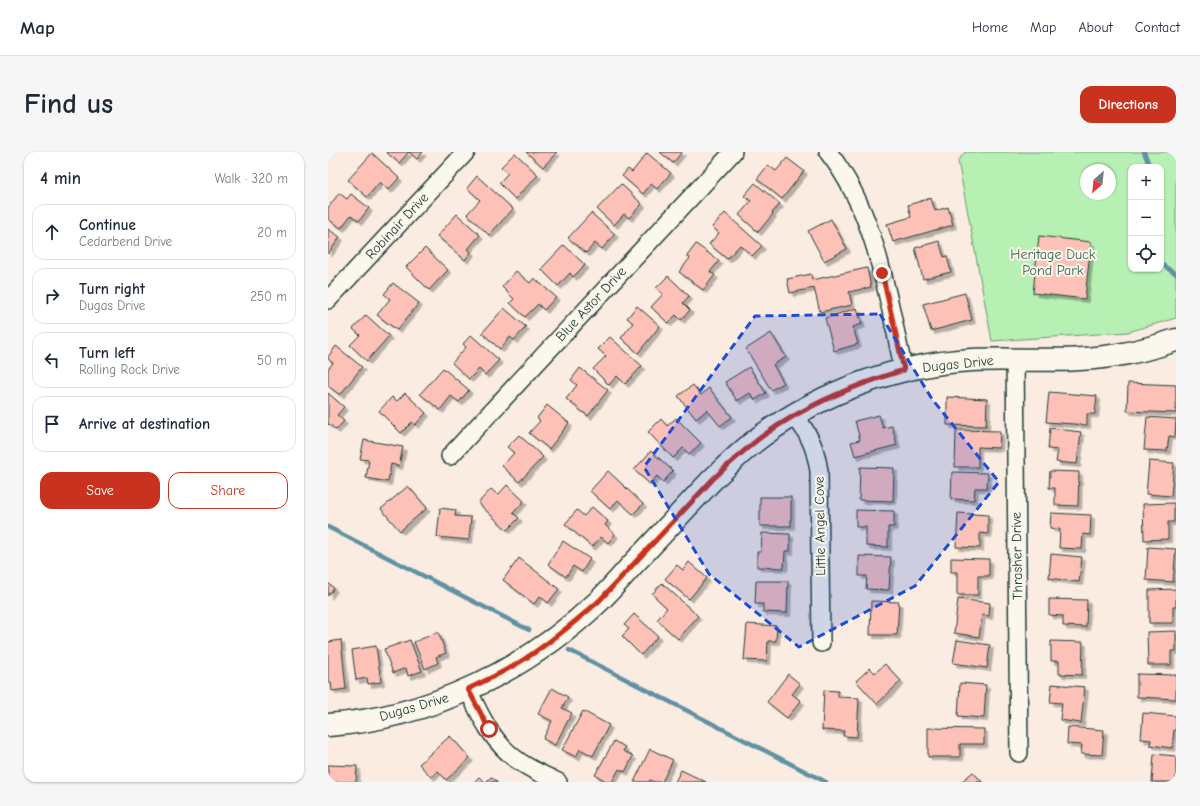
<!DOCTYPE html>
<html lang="en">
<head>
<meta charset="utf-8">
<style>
	:root { --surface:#fff; --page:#f6f6f7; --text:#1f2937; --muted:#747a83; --line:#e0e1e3; --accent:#c8321e }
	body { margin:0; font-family:"Comic Neue",sans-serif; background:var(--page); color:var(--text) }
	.controls { position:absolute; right:12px; top:12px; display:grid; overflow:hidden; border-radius:8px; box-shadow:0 1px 3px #0004 }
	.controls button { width:36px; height:36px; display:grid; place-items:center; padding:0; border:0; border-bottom:1px solid var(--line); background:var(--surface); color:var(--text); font:20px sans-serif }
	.compass { position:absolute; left:752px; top:12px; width:36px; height:36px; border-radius:50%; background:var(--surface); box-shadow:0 1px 3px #0004; rotate:207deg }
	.stop { position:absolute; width:12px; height:12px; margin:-9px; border:3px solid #c8321e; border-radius:50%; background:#fff }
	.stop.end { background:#c8321e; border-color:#fff; box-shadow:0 1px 4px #0008 }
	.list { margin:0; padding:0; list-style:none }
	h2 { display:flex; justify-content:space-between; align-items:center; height:52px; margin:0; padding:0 16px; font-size:17px }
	h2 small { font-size:13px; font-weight:400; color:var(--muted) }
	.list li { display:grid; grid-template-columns:26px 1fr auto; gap:12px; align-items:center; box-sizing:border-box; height:56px; margin:0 8px 8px; padding:0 8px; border:1px solid var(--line); border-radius:12px }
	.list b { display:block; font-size:15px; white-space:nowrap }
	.list p { margin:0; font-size:13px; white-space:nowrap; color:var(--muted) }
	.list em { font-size:13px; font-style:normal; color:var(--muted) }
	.actions { display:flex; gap:8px; padding:12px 16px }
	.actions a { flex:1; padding:9px 0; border:1px solid var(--accent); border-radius:12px; text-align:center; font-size:14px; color:var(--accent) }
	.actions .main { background:var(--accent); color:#fff }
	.icon { flex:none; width:22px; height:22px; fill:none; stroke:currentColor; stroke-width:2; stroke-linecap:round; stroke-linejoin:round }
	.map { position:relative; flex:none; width:848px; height:630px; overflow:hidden; border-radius:12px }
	header { display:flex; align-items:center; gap:24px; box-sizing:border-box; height:56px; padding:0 20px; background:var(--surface); border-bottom:1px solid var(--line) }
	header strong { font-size:19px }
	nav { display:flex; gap:22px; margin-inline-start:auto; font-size:14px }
	.intro { display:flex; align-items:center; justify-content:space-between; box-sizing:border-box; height:96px; padding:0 24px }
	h1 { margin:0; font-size:28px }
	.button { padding:10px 18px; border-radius:12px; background:var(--accent); color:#fff; font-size:14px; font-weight:700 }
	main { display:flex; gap:24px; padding:0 24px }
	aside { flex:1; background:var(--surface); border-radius:12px; box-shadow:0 1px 3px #0004 }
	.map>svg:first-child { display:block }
	.green { fill:#b6f0b3; stroke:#6a9674; fill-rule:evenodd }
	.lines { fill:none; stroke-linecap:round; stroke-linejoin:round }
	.stream { stroke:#6191a3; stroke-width:4.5 }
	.building { fill:#fdc1b8; stroke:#1f3d34; filter:url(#shadow) }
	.minor-casing { stroke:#1f3d34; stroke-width:20 }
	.tertiary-casing { stroke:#1f3d34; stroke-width:25 }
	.minor { stroke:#fbf7ec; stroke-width:17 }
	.tertiary { stroke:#fbf7ec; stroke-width:22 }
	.route { stroke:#c8321e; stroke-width:5 }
	.marked { fill:#1d4ed8; fill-opacity:0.2; stroke:#1d4ed8; stroke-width:3; stroke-dasharray:8 5; stroke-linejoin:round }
	.labels { text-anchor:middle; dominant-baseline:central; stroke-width:4; stroke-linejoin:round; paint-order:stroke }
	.street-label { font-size:14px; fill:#1f3d34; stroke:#fbf7ec }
	.park-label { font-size:14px; fill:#3d614d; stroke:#fbf7ec }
</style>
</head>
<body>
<header>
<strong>Map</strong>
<nav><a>Home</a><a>Map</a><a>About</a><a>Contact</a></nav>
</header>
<div class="intro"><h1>Find us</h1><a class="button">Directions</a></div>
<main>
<aside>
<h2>4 min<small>Walk · 320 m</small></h2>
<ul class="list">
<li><svg class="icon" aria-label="ahead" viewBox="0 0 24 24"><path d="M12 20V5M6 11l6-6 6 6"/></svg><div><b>Continue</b><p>Cedarbend Drive</p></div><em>20 m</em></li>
<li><svg class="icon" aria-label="right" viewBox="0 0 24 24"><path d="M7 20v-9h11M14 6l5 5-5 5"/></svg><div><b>Turn right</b><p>Dugas Drive</p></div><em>250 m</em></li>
<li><svg class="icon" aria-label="left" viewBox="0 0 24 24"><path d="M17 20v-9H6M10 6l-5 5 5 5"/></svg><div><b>Turn left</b><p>Rolling Rock Drive</p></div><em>50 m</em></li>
<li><svg class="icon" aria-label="arrive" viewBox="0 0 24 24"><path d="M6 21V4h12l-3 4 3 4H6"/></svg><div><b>Arrive at destination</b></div></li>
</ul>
<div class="actions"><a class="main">Save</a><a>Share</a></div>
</aside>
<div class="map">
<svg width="848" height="630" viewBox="0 0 848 630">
	<defs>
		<filter id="shadow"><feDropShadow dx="3.5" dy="3.5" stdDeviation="0" flood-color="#0004"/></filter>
	</defs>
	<rect width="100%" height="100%" fill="#fbece2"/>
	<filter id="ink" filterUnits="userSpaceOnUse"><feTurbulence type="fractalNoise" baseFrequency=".025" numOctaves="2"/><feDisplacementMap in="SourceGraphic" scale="8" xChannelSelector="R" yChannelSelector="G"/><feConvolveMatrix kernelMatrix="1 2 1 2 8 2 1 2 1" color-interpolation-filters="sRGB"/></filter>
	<g filter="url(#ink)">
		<path class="green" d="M637,0H848V166L800,180L664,189L630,9ZM803,15H833V117H803ZM758,18H782V42H758Z"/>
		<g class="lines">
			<g class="stream">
				<path d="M816,0L822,15"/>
				<path d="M833,112L848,122"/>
				<path d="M0,375L201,478"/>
				<path d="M241,498L498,630"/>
			</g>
		</g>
		<g class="building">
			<path d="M58,0H81L71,11Z"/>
			<path d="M81,0H95L89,7Z"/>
			<path d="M198,0H229L215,15Z"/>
			<path d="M332,0H354L345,11Z"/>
			<path d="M44,1L71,26L60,38L52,30L39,45L20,28Z"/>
			<path d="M187,1L210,23L187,47L171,31L180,21L173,15Z"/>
			<path d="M319,1L343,21L329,37L323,32L315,42L294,24L300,17L304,20Z"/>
			<path d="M459,6L476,19L454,47L429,27L440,13L448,19Z"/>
			<path d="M149,24L185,57L161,83L139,62L152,48L139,36Z"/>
			<path d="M427,31L452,52L444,61L445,62L430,80L411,63L423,49L416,44Z"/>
			<path d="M293,32L314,52L301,66L296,62L286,73L269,57Z"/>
			<path d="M11,41L19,47L23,42L41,56L31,69L23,63L13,76L0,67V56Z"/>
			<path d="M603,46L607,59L620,55L625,73L565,90L559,72L583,65L580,53Z"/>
			<path d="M263,61L287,82L274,97L267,91L258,101L240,86Z"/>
			<path d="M397,61L434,94L424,104L412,93L399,107L381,92L391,81L384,75Z"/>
			<path d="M129,62L152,83L140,97L143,100L137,108L109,84Z"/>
			<path d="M503,67L519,97L496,109L480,79Z"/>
			<path d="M0,77L12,85L0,102Z"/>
			<path d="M711,84L763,90L757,147L705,141Z"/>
			<path d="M611,89L616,105L619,104L623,120L595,127L587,96Z"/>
			<path d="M368,92L391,109L382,120L387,123L375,138L351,120L362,106L359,104Z"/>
			<path d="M236,93L257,113L245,125L242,121L230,134L213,117Z"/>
			<path d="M97,96L120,118L101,138L78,115Z"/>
			<path d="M539,116L543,135L521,140L524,153L492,160L486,136L462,141L459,127L483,122L484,128Z"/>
			<path d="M188,119L202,131L206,126L228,145L216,158L210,152L197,165L182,151L186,147L174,135Z"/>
			<path d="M340,124L361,144L355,151L362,158L353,168L348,163L340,171L323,155L335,142L328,136Z"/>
			<path d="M65,131L91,151L69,178L49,163L62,147L56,142Z"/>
			<path d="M637,141L644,168L603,179L595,152Z"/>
			<path d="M309,154L332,174L310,201L293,186L305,171L299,166Z"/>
			<path d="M176,156L198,175L186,188L182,185L172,197L154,181Z"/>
			<path d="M529,156L534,172L525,175L530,192L506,199L497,166Z"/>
			<path d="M38,163L61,184L39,209L22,193L32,183L25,177Z"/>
			<path d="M443,181L458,205L445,213L456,231L443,238L418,197Z"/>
			<path d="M143,183L171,208L157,223L151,217L141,227L124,211L138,195L135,192Z"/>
			<path d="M282,185L314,214L297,232L289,224L281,233L265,217L278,204L270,197Z"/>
			<path d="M8,194L34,215L12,243L0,234V217L5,211L0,207V205Z"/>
			<path d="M421,215L438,241L427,248L422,241L409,249L397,230Z"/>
			<path d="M115,216L141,238L131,250L123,244L112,258L92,242Z"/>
			<path d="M252,216L280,238L260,264L238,247L249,233L243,228Z"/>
			<path d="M800,231L848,233V261L799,259Z"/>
			<path d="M365,233L373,243L381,236L404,265L392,274L379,258L368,267L350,244Z"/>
			<path d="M721,240L769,244L767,262H759V273L718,270Z"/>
			<path d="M0,241L16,255L9,263L16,269L8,278L1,272L0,273Z"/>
			<path d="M77,241L98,261L87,273L84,270L73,281L51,259L64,245L69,249Z"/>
			<path d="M619,245L659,247L658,274L619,273Z"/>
			<path d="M219,253L241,271L221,297L201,281L212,269L209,266Z"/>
			<path d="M551,263L555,276L564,274L569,293L527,304L523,290L532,288L527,269Z"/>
			<path d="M819,265L848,267L847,285L841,284L839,299L816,298Z"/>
			<path d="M348,266L373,291L361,302L355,296L345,306L320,280L333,267L339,274Z"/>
			<path d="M722,276L753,280L749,312L728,310L730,298L720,297Z"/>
			<path d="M628,278L672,279L671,296L650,295V315H627Z"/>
			<path d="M191,283L215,305L191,330L174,314L186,301L179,295Z"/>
			<path d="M36,288L75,295L71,314L63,312L60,330L38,326L41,308L32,307Z"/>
			<path d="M323,299L345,319L335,330L329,324L322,332L306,318Z"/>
			<path d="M821,309L846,311L843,344L818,342Z"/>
			<path d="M532,315L566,316L565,349L531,348Z"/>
			<path d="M280,319L315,352L305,362L290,348L282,357L262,339Z"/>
			<path d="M722,319L751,320L750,354L727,353V336H721Z"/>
			<path d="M624,320L660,321L659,336H647L646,348L623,347Z"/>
			<path d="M179,333L196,349L185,361L191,366L179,378L150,351L163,337L170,343Z"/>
			<path d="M80,334L99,356L72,379L53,357Z"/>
			<rect x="432" y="345" width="31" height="29"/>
			<path d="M846,351V370H840V387L816,388L815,352Z"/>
			<path d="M264,355L280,369L277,373L287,382L280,391L273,385L264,395L237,372L249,358L256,364Z"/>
			<path d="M112,356L128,358L127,364L143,365L141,388L109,385Z"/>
			<path d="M528,358L566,359V375H560V395L538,394V375H528Z"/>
			<path d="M630,361L660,363V382L652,381V396L628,395Z"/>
			<path d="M723,361L763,363L762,383L755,382L754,397L731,396L732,377L722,376Z"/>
			<path d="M434,381L462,382V399H457L456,416L429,415V400H433Z"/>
			<path d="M235,389L262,407L254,420L245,414L238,425L220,412Z"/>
			<path d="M820,395L848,397L845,430L818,428Z"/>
			<path d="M723,402L754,405L751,430L721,426Z"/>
			<path d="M531,404L563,405L561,438L538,437L539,424H531Z"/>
			<path d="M191,406L231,437L220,451L212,444L206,452L175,428Z"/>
			<path d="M623,406L661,407V424H650V443H629V420H623Z"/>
			<path d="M361,410L379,426L361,447L337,427L349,413L355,418Z"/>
			<path d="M428,429H460L459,461L435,460V452H427Z"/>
			<path d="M0,431L6,436L0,444Z"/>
			<path d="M334,431L370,464L350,487L329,468L339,456L324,442Z"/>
			<path d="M848,437V455H845V471H821V438Z"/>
			<path d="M630,447L662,451L661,464L654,463L651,485L626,481Z"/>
			<path d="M721,447L759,448L758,475L735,474V464L721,463Z"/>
			<path d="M543,449L571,450L569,483H542Z"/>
			<path d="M306,462L330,484L313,503L294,484L301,477L296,473Z"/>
			<path d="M419,472L449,474L448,489H440L439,509L416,508Z"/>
			<path d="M848,479V499H843V513H820L819,480Z"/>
			<path d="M110,480L118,501L108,505L110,511L97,517L86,490Z"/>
			<path d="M13,488L18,537L4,539L3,530L0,531V490Z"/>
			<path d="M82,488L94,519L80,524L78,516L65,521L56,497Z"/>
			<path d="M629,488L662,493L659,516L625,511Z"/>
			<path d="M723,489L755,490L754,523L731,522V509H723Z"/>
			<path d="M48,494L53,530L40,532L39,526L28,528L24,498Z"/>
			<path d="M557,512L573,529L549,552L528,529L542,516L547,521Z"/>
			<path d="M460,522L472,532L464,542L473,549L459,566L439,550Z"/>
			<path d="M809,522L848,523V547L809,545Z"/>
			<path d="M632,531L658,533L656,566L630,564Z"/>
			<path d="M724,532L757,535L753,571L732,568L734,551L722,550Z"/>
			<path d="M224,536L240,545L234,556L244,561L227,593L215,587L224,569L210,562Z"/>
			<path d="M496,538L510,539V545L531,546L529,585L515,584L516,579L494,578Z"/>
			<path d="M255,559L281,573L265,604L252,597L248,605L234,598Z"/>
			<path d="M815,561L848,564V578H846L844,596L822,593L823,588L813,587Z"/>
			<path d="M740,575L776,578L774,603L753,602L754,593L739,592Z"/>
			<path d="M600,576L656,577V592H632V605H600Z"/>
			<path d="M122,584L142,606L118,628L110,619L103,625L91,612Z"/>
			<path d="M286,589L297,595L295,599L305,604L297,620L291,617L284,630H280L267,623Z"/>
			<path d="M322,597L345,608L334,630H326L322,628L321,630H306Z"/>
			<path d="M826,602L848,604V630H824Z"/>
			<path d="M0,613L29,614L28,630H0Z"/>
			<path d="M353,618L378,630H347Z"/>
			<path d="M645,620L654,630H633Z"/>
			<path d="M151,625L157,630H146Z"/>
			<path d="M163,625L169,630H158Z"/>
		</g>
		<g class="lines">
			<g class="minor-casing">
				<g id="minor">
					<path d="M500,0C549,62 559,144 576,219"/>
					<path d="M0,148L138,0"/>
					<path d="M687,207L691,601"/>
					<path d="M467,264C482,284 487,294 491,319L493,491"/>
					<path d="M122,304L405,0"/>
					<path d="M140,537C152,564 166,593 192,610C204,618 217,624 230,630"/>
				</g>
			</g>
			<g class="tertiary-casing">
				<path id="tertiary" d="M0,573C101,566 199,518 271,449C284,436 296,422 308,409C334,382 359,354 385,327C401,312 417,296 435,283C495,240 570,212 644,208C690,206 738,211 783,204C805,201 827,195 848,188"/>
			</g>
			<use href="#minor" class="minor"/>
			<use href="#tertiary" class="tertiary"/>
		</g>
	</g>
	<g class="lines" filter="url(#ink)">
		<path class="route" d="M161,577L140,537C159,528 178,519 195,508C222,491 247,470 271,449L385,327C401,312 418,296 436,283C478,253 526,233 576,218L554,121"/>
	</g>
	<path class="marked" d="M552,162L604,247L671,330L587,434L471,495L381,422L316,315L427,164Z"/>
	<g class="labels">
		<g class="street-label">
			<text transform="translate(69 74) rotate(-47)">Robinair Drive</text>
			<text transform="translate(263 152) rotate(-47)">Blue Astor Drive</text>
			<text transform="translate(630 212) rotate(-6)">Dugas Drive</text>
			<text transform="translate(492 374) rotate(-91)">Little Angel Cove</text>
			<text transform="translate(689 404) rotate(-91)">Thrasher Drive</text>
			<text transform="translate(86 555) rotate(-16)">Dugas Drive</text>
		</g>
		<g class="park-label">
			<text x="725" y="102">Heritage Duck<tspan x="725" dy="16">Pond Park</tspan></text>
		</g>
	</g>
</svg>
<div class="controls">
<button>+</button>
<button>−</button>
<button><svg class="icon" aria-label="locate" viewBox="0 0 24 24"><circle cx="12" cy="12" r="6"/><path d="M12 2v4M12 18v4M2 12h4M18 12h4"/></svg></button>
</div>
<svg class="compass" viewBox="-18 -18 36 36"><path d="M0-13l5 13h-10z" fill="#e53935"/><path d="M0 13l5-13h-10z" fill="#747a83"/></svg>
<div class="stop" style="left:161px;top:577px"></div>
<div class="stop end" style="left:554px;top:121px"></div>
</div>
</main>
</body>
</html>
